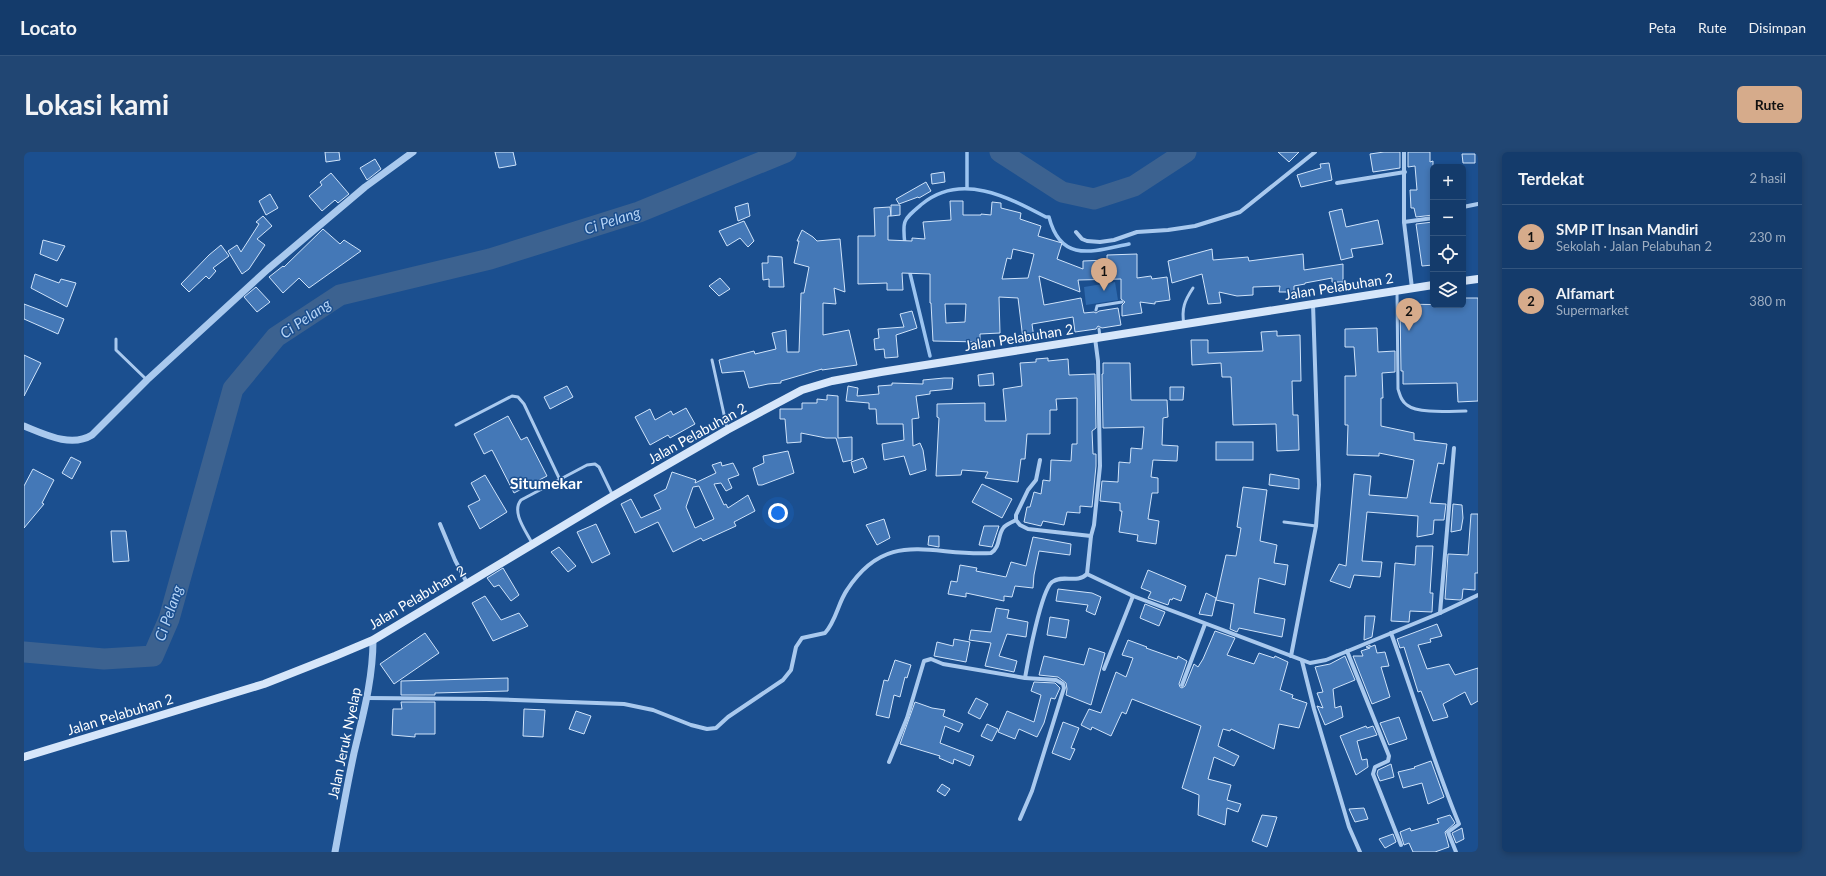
<!DOCTYPE html>
<html lang="id">
<head>
<meta charset="utf-8">
<style>
	:root { --surface:#143b6b; --page:#214673; --text:#f1f3f6; --muted:#9dadc1; --line:#33557e; --accent:#d6ab8b }
	body { margin:0; font-family:Lato,sans-serif; background:var(--page); color:var(--text) }
	.controls { position:absolute; right:12px; top:12px; display:grid; overflow:hidden; border-radius:6px; box-shadow:0 2px 6px #0003 }
	.controls button { width:36px; height:36px; display:grid; place-items:center; padding:0; border:0; border-bottom:1px solid var(--line); background:var(--surface); color:var(--text); font:20px sans-serif }
	.you { position:absolute; left:754px; top:361px; width:14px; height:14px; margin:-10px; border:3px solid #fff; border-radius:50%; background:#1a73e8; box-shadow:0 0 0 6px #1a73e833 }
	.badge { display:grid; place-items:center; width:26px; height:26px; border-radius:50%; background:var(--accent); color:#111; font-size:13px; font-weight:700 }
	.pin { position:absolute; translate:-50% -33px; filter:drop-shadow(0 1px 2px #0008) }
	.pin::after { content:''; position:absolute; top:21px; width:14px; height:12px; background:inherit; clip-path:polygon(0 0,100% 0,50% 100%) }
	.list { margin:0; padding:0; list-style:none }
	h2 { display:flex; justify-content:space-between; align-items:center; height:52px; margin:0; padding:0 16px; font-size:17px }
	h2 small { font-size:13px; font-weight:400; color:var(--muted) }
	.list li { display:grid; grid-template-columns:26px 1fr auto; gap:12px; align-items:center; box-sizing:border-box; height:64px; padding:0 16px; border-top:1px solid var(--line) }
	.list b { display:block; font-size:15px; white-space:nowrap }
	.list p { margin:0; font-size:13px; white-space:nowrap; color:var(--muted) }
	.list em { font-size:13px; font-style:normal; color:var(--muted) }
	.icon { flex:none; width:22px; height:22px; fill:none; stroke:currentColor; stroke-width:2; stroke-linecap:round; stroke-linejoin:round }
	.map { position:relative; flex:none; width:1454px; height:700px; overflow:hidden; border-radius:6px }
	header { display:flex; align-items:center; gap:24px; box-sizing:border-box; height:56px; padding:0 20px; background:var(--surface); border-bottom:1px solid var(--line) }
	header strong { font-size:19px }
	nav { display:flex; gap:22px; margin-inline-start:auto; font-size:14px }
	.intro { display:flex; align-items:center; justify-content:space-between; box-sizing:border-box; height:96px; padding:0 24px }
	h1 { margin:0; font-size:28px }
	.button { padding:10px 18px; border-radius:6px; background:var(--accent); color:#111; font-size:14px; font-weight:700 }
	main { display:flex; gap:24px; padding:0 24px }
	aside { flex:1; background:var(--surface); border-radius:6px; box-shadow:0 2px 6px #0003 }
	.map>svg:first-child { display:block }
	.green { fill:#2e69ad }
	.lines { fill:none; stroke-linecap:round; stroke-linejoin:round }
	.stream { stroke:#9cc4f0; stroke-width:3.5 }
	.river { stroke:#3c6290; stroke-width:21 }
	.building { fill:#4478b7; stroke:#cfe3fa; fill-rule:evenodd }
	.service { stroke:#a9c9ee; stroke-width:3 }
	.minor { stroke:#a9c9ee; stroke-width:4 }
	.tertiary { stroke:#a9c9ee; stroke-width:7 }
	.secondary { stroke:#d6e6fa; stroke-width:8 }
	.labels { text-anchor:middle; dominant-baseline:central; stroke-width:3; stroke-linejoin:round; paint-order:stroke }
	.street-label { font-size:14px; fill:#fff; stroke:#1b4f8f }
	.water-label { font-size:15px; font-style:italic; fill:#b5d3f5; stroke:#1b4f8f }
	.quarter-label { font-size:16px; font-weight:bold; fill:#fff; stroke:#1b4f8f }
</style>
</head>
<body>
<header>
<strong>Locato</strong>
<nav><a>Peta</a><a>Rute</a><a>Disimpan</a></nav>
</header>
<div class="intro"><h1>Lokasi kami</h1><a class="button">Rute</a></div>
<main>
<div class="map">
<svg width="1454" height="700" viewBox="0 0 1454 700">
	<rect width="100%" height="100%" fill="#1b4f8f"/>
	<path class="green" d="M1091,130L1094,148L1062,153L1060,135Z"/>
	<g class="lines">
		<g class="stream">
			<path d="M943,0V36"/>
			<path d="M881,93C878,68 879,68 898,52C937,20 984,45 1022,65H1025C1037,112 1070,99 1105,92"/>
			<path d="M885,117L906,204"/>
		</g>
		<g class="river">
			<path d="M976,0L1038,40L1070,47L1110,34L1162,0"/>
			<path d="M0,500L80,507L129,504L145,467L209,237L252,185L316,143L466,107L615,60L762,0"/>
		</g>
	</g>
	<g class="building">
		<path d="M301,0H315L316,8L302,10Z"/>
		<path d="M471,0H489L492,13L475,16Z"/>
		<path d="M1254,0H1275L1265,10Z"/>
		<path d="M1360,0H1376V16L1349,20L1346,2Z"/>
		<path d="M1384,0H1406V10L1409,9V63L1392,65L1390,56H1387L1386,38H1393L1391,14L1384,15Z"/>
		<path d="M1438,2H1451V11H1439Z"/>
		<path d="M351,7L357,17L343,28L336,16Z"/>
		<path d="M1305,11L1308,28L1277,35L1273,23L1297,16L1296,12Z"/>
		<path d="M920,20L921,30L908,32L907,22Z"/>
		<path d="M307,21L325,42L314,51L311,48L298,59L285,44L298,33L296,30Z"/>
		<path d="M902,30L907,39L895,46L894,45L875,52L872,47Z"/>
		<path d="M246,42L254,56L242,63L235,49Z"/>
		<path d="M926,49H939V63H957V62L967,63L968,50L977,51V56L997,61L996,67L1017,74L1014,84L1038,91L1033,107L1059,117V109L1083,108V103L1113,102V126L1127,124L1128,127L1143,125L1146,148L1131,150V152L1116,150L1118,161L1098,164V153L1101,150L1097,147V127L1054,128L1056,140L1015,124L1020,153L1057,146L1060,161L1070,160L1072,161L1075,159L1094,156L1097,173L1078,176L1074,174L1072,177L1051,180L1049,165L1008,172L1010,186L999,187L994,146L975,145L976,181L956,182V190L909,189L907,151H906V122L878,121L879,138H863V131L834,132V84H851L850,56L866,55L867,64H864V88L888,89V86L901,87L899,70L927,68ZM989,97L1010,102L1004,126L978,127L983,106L987,107ZM921,152H942L941,170L922,171Z"/>
		<path d="M724,51L726,64L714,69L711,55Z"/>
		<path d="M867,53H876V63L867,64Z"/>
		<path d="M1318,57L1322,75L1354,68L1359,92L1327,97L1329,105L1317,108L1305,60Z"/>
		<path d="M239,64L248,74L233,87L241,93L225,117L218,122L204,99L213,93L217,100L235,72L232,70Z"/>
		<path d="M720,69L730,89L724,95L716,86L703,94L695,79Z"/>
		<path d="M1409,70V113L1398,114L1392,72Z"/>
		<path d="M299,77L316,92L320,88L337,99L285,136L275,126L259,141L245,125L259,114L260,115Z"/>
		<path d="M778,78L789,85L793,89L816,87L821,140L810,136L812,152L799,151V183L825,178L833,213L798,218V217L757,229V231L744,232L725,236L720,219L698,221L695,208L730,199L731,202L752,197L748,181L762,178L763,200H775L777,141H780L785,115L770,111L775,89H773Z"/>
		<path d="M19,88L41,94L33,109L16,102Z"/>
		<path d="M197,93L205,104L189,116L192,119L185,127L182,124L165,140L157,132L185,103Z"/>
		<path d="M1188,97L1189,108L1224,105L1225,109L1279,102L1280,118L1319,112V130H1308V126L1281,131V132L1270,134V140H1255L1256,134L1229,135V143L1213,144L1195,140L1197,151L1184,152L1178,122L1148,131L1144,109Z"/>
		<path d="M744,104L758,105L760,135H745V127L739,128L738,111H744Z"/>
		<path d="M11,122L35,131L37,127L52,131L43,155L7,136Z"/>
		<path d="M696,126L706,137L695,144L685,134Z"/>
		<path d="M232,135L246,150L233,160L220,145Z"/>
		<path d="M1439,146H1454V249L1434,250L1433,231L1379,232V219H1377L1376,152L1439,153Z"/>
		<path d="M0,152L40,167L34,182L0,167Z"/>
		<path d="M888,159L893,176L872,183L874,205L861,206L860,197L851,198L850,187L855,186L854,177L880,175L876,162Z"/>
		<path d="M1353,176L1354,200L1371,199V220L1358,221L1359,246H1357V274L1390,281V288L1423,292L1420,312L1414,311L1406,351L1422,352L1420,368H1410L1409,382L1393,385L1394,364L1343,360L1338,409L1358,410L1356,425L1330,423L1326,436L1306,429L1315,412L1322,414L1330,322L1347,324L1345,343L1383,346L1390,308L1355,301V304L1323,303L1324,273H1321V224H1332L1330,195H1321V177Z"/>
		<path d="M1253,179V184L1276,183L1277,229H1268L1269,263H1274L1275,298L1253,299L1252,272L1209,273L1207,225H1198L1197,211L1168,213L1167,188H1184V201L1239,199L1237,180Z"/>
		<path d="M0,203L17,211L0,244Z"/>
		<path d="M1024,206V209L1044,207L1045,223L1071,222L1072,276L1068,279L1069,302H1072V314L1068,355L1056,354V361L1043,360L1040,373L1019,369L1017,374L1000,370L1003,355H1006L1010,340L1017,342L1019,328L1026,329L1027,308L1047,309L1048,292H1053V246L1032,247L1033,258H1026V282H1003L1001,307H997L994,330L961,326L964,320L938,318L937,323L912,324L915,266L913,265V252L961,251V269H982L979,237L998,234L996,211L1012,210V207Z"/>
		<path d="M1079,211H1106L1107,248H1143L1144,265L1139,266L1138,293L1154,294L1153,309L1129,308L1127,325L1134,326V341H1128L1124,367L1135,369L1132,392L1113,389L1114,383L1095,380L1098,359H1096V351L1076,349L1078,329L1094,330L1095,310L1106,311L1107,296L1118,297L1120,275L1079,276L1078,222H1079Z"/>
		<path d="M969,221L970,233L955,234L954,223Z"/>
		<path d="M920,226H929L928,237L906,239V242L892,244L895,266L888,267L889,294L896,291L899,298L902,318L886,323L880,304L860,308L858,292L880,288L879,272H853L852,257H845V251L822,249L824,234L834,236L833,244L855,242L854,234L868,233V231L899,232V228Z"/>
		<path d="M543,234L549,245L526,257L520,245Z"/>
		<path d="M1146,235H1160L1159,248H1146Z"/>
		<path d="M803,243L814,244V286L828,285V308L819,310L812,286H802L777,281V290L763,291L761,267H756V257H778V251H793V247L803,248Z"/>
		<path d="M662,256L671,272L646,286L644,283L626,293L611,265L626,257L631,268L647,259L649,263Z"/>
		<path d="M484,264L497,288L503,285L523,324L490,341L468,298L460,302L450,282Z"/>
		<rect x="1192" y="290" width="37" height="18"/>
		<path d="M764,299L770,321L738,333H734L729,316L740,311L739,304Z"/>
		<path d="M47,305L57,310L48,327L38,321Z"/>
		<path d="M839,306L843,316L830,321L827,310Z"/>
		<path d="M697,310L698,314L709,311L715,323L704,327L708,336L702,339L697,331L690,332L700,353L702,352L704,356L724,343L731,359L710,370L712,374L679,389L677,386L649,400L634,370L611,381L597,352L607,347L617,366L637,357L630,343L642,337L648,320L672,328L671,331L692,321L688,313ZM675,334L690,367L671,376L662,355L669,335Z"/>
		<path d="M9,317L30,328L18,351L20,352L0,376V334Z"/>
		<path d="M1246,322L1275,327V337L1245,333Z"/>
		<path d="M461,323L483,360L456,377L444,354L456,348L447,331Z"/>
		<path d="M958,332L988,347L978,366L948,350Z"/>
		<path d="M1219,335L1243,338L1236,389L1253,393L1250,411L1264,413L1261,433L1235,426L1230,461L1261,467L1258,485L1215,476L1213,480L1206,477L1210,452L1192,448L1202,403L1212,404L1217,376L1213,375Z"/>
		<path d="M1429,352L1438,353L1439,366L1437,378L1427,380Z"/>
		<path d="M1447,362H1454V421H1451V438L1439,437L1438,447L1436,448L1421,447L1424,402L1444,403Z"/>
		<path d="M860,367L866,386L853,393L842,373Z"/>
		<path d="M572,372L586,402L568,411L553,380Z"/>
		<path d="M960,374H975L968,395L955,393Z"/>
		<path d="M87,379H102L105,409L89,410Z"/>
		<path d="M905,384H915V395L904,393Z"/>
		<path d="M1009,385L1047,392L1046,403L1015,399L1010,423L1009,436L991,434L988,445L980,444V449L942,441V445L924,442L927,429L933,430L936,413L953,416L952,419L982,425L987,410L1002,414Z"/>
		<path d="M1392,394H1409L1406,441H1409L1408,460L1386,459L1385,470L1367,469L1371,411L1391,413Z"/>
		<path d="M535,395L552,414L544,420L527,400Z"/>
		<path d="M479,416L495,443L487,449L475,433L470,435L463,426Z"/>
		<path d="M1124,418L1162,434L1157,449L1149,446L1148,448L1146,447L1144,453L1124,446L1127,440L1117,436Z"/>
		<path d="M1034,437L1068,441L1077,445L1071,463L1062,459L1064,453L1032,449Z"/>
		<path d="M1182,441L1192,446L1188,464L1175,462Z"/>
		<path d="M461,444L477,468L495,461L504,474L469,489L448,451Z"/>
		<path d="M1121,452L1141,460L1135,474L1116,466Z"/>
		<path d="M972,456L985,458L983,466L1004,470L1002,485L983,482L975,504L993,509L990,520L961,514L967,491L945,488L947,478L967,480Z"/>
		<path d="M1341,464H1351L1348,485L1340,488Z"/>
		<path d="M1026,465L1045,468L1042,486L1023,483Z"/>
		<path d="M1413,472L1418,484L1406,487L1407,490L1394,493L1403,517L1425,512L1431,523L1454,516V549L1447,553L1441,540L1419,552L1424,565L1409,569L1397,539L1394,540L1380,495L1376,496L1373,487Z"/>
		<path d="M1191,479L1211,486L1203,503L1230,512L1235,501L1250,506L1251,504L1264,510L1256,538L1269,543L1268,546L1283,551L1275,576L1255,572L1250,597L1207,577L1206,579L1199,577L1194,594L1215,604L1210,614L1190,605L1184,627L1207,633L1203,648L1217,652L1214,660L1203,656L1201,673L1174,663L1175,643L1158,636L1177,574L1108,547L1102,562L1098,560L1087,584L1068,575L1067,578L1057,573L1065,557L1077,561L1092,520L1102,525L1109,506L1098,503L1104,488L1123,495L1122,496L1153,507L1154,504L1163,509L1155,532L1156,535L1158,536L1161,534L1170,512L1174,515L1179,507Z"/>
		<path d="M401,481L415,501L370,532L356,512Z"/>
		<path d="M930,487L946,490L942,510L910,504L913,490L929,494Z"/>
		<path d="M1346,493V495L1351,493L1353,501L1361,500L1365,514L1357,515L1366,545L1348,552L1329,504H1339L1337,499L1346,496L1342,495Z"/>
		<path d="M1065,496L1081,501L1067,553L1042,543L1043,537L1042,531L1034,525L1015,523L1020,504L1060,513Z"/>
		<path d="M1321,504L1331,528L1309,537L1311,556L1317,554L1319,565L1301,573L1293,554L1299,556L1293,541L1299,540L1291,515L1306,512Z"/>
		<path d="M871,508L887,513L883,526L881,525L876,545L870,543L865,566L852,563L860,528L864,529Z"/>
		<path d="M484,526V539L411,541V543H377V529Z"/>
		<path d="M1010,530L1031,531L1036,536L1031,547L1027,546L1020,571L1013,585L995,577L991,587L974,580L983,559L1010,570L1017,543L1007,539Z"/>
		<path d="M952,546L964,552L956,567L944,561Z"/>
		<path d="M377,550H411V582H391V585L368,583L369,557H378Z"/>
		<path d="M891,550L908,556L921,558L919,564L939,572L935,580L921,574L916,591L950,604L946,614L930,607L929,612L915,606L916,604L876,592Z"/>
		<path d="M500,557L521,558L519,585L499,584Z"/>
		<path d="M552,559L567,564L560,582L545,577Z"/>
		<path d="M1375,565L1383,587L1365,593L1356,571Z"/>
		<path d="M1039,570L1055,576L1047,596L1051,597L1046,608L1028,601Z"/>
		<path d="M963,572L974,577L968,589L957,584Z"/>
		<path d="M1342,574L1343,576L1349,574L1353,583L1333,589L1338,608L1343,607L1344,615L1332,623L1316,584Z"/>
		<path d="M1407,609L1420,645L1404,652L1398,631L1379,636L1374,620L1391,616L1390,615Z"/>
		<path d="M1367,612L1370,625L1356,629L1353,622L1354,618Z"/>
		<path d="M918,632L926,637L921,644L913,639Z"/>
		<path d="M1340,656L1344,667L1331,670L1325,657Z"/>
		<path d="M1238,663L1253,665L1243,695L1228,689Z"/>
		<path d="M1426,663L1431,671L1421,680L1425,695L1411,700H1389L1385,691L1380,693L1376,680L1386,676L1387,679L1415,671L1413,667Z"/>
		<path d="M1438,676L1440,687L1432,691L1428,681Z"/>
		<path d="M1369,682L1372,690L1361,696L1355,687Z"/>
	</g>
	<g class="lines">
		<g class="service">
			<path d="M1373,140L1374,237C1376,243 1377,249 1383,253C1394,262 1428,259 1442,259"/>
			<path d="M1072,158L1073,154L1098,150"/>
			<path d="M1160,172C1157,157 1161,148 1169,136"/>
			<path d="M1075,177L1076,185"/>
			<path d="M92,187V198L123,228"/>
			<path d="M688,208L703,276"/>
			<path d="M432,273L488,244L494,245L500,252L536,328"/>
			<path d="M1260,370L1292,374"/>
			<path d="M508,391C502,379 487,360 497,348L563,313L571,312L575,315L589,344"/>
		</g>
		<g class="minor">
			<path d="M1380,0V70L1388,136"/>
			<path d="M1313,31L1381,20"/>
			<path d="M1439,55L1454,52"/>
			<path d="M1380,70L1409,66"/>
			<path d="M1052,80L1058,87L1063,89L1076,90L1090,88L1113,80L1144,78L1171,74L1216,60L1291,0"/>
			<path d="M1016,308L1012,328L1004,338L992,363V368L996,373L1004,377L1067,384"/>
			<path d="M416,372L431,408L443,431"/>
			<path d="M1063,422L1109,444L1286,511L1302,508L1416,461L1454,443"/>
			<path d="M1416,461L1430,296"/>
			<path d="M1367,481C1390,544 1409,609 1435,672L1424,680L1432,700"/>
			<path d="M1323,499L1365,604L1364,609L1351,615L1349,622L1377,693"/>
			<path d="M1267,504L1292,374L1295,333L1289,152"/>
			<path d="M1278,509L1290,557L1325,675L1336,700"/>
			<path d="M1080,517L1109,444"/>
			<path d="M1158,533L1181,472"/>
			<path d="M343,546L462,547L600,552L629,558L667,573L683,577L692,576L704,565L759,528L767,518L772,495L778,486L801,481C812,469 814,451 823,438C864,375 908,405 967,401C977,395 973,383 980,375C983,372 988,370 992,368"/>
			<path d="M865,610L883,566L900,509L907,507L919,512L1001,526C1004,509 1017,439 1028,430C1039,422 1053,432 1063,422L1067,384L1070,373L1076,314L1074,209L1071,186"/>
			<path d="M996,667L1008,639L1040,536L1039,532L1032,528L1001,526"/>
		</g>
		<g class="tertiary">
			<path d="M0,274C20,282 47,296 68,283L123,228L244,117L341,35L389,0"/>
			<path d="M311,700C317,667 323,634 330,601C339,563 349,527 349,488"/>
		</g>
		<g class="secondary">
			<path d="M1439,129L1454,127"/>
			<path d="M0,605L240,532L311,504L349,488L589,344L703,278L778,238L808,229L857,220L1409,133"/>
		</g>
	</g>
	<g class="labels">
		<g class="street-label">
			<text transform="translate(1315 134) rotate(-9)">Jalan Pelabuhan 2</text>
			<text transform="translate(995 185) rotate(-9)">Jalan Pelabuhan 2</text>
			<text transform="translate(673 281) rotate(-29)">Jalan Pelabuhan 2</text>
			<text transform="translate(393 445) rotate(-31)">Jalan Pelabuhan 2</text>
			<text transform="translate(96 562) rotate(-17)">Jalan Pelabuhan 2</text>
			<text transform="translate(320 591) rotate(-78)">Jalan Jeruk Nyelap</text>
		</g>
		<g class="water-label">
			<text transform="translate(588 68) rotate(-18)">Ci Pelang</text>
			<text transform="translate(281 166) rotate(-34)">Ci Pelang</text>
			<text transform="translate(144 461) rotate(-71)">Ci Pelang</text>
		</g>
		<g class="quarter-label">
			<text x="522" y="330">Situmekar</text>
		</g>
	</g>
</svg>
<div class="controls">
<button>+</button>
<button>−</button>
<button><svg class="icon" aria-label="locate" viewBox="0 0 24 24"><circle cx="12" cy="12" r="6"/><path d="M12 2v4M12 18v4M2 12h4M18 12h4"/></svg></button>
<button><svg class="icon" aria-label="layers" viewBox="0 0 24 24"><path d="M12 4l9 5-9 5-9-5zM3 14l9 5 9-5"/></svg></button>
</div>
<div class="you"></div>
<div class="pin badge" style="left:1080px;top:139px">1</div>
<div class="pin badge" style="left:1385px;top:179px">2</div>
</div>
<aside>
<h2>Terdekat<small>2 hasil</small></h2>
<ul class="list">
<li><span class="badge">1</span><div><b>SMP IT Insan Mandiri</b><p>Sekolah · Jalan Pelabuhan 2</p></div><em>230 m</em></li>
<li><span class="badge">2</span><div><b>Alfamart</b><p>Supermarket</p></div><em>380 m</em></li>
</ul>
</aside>
</main>
</body>
</html>
